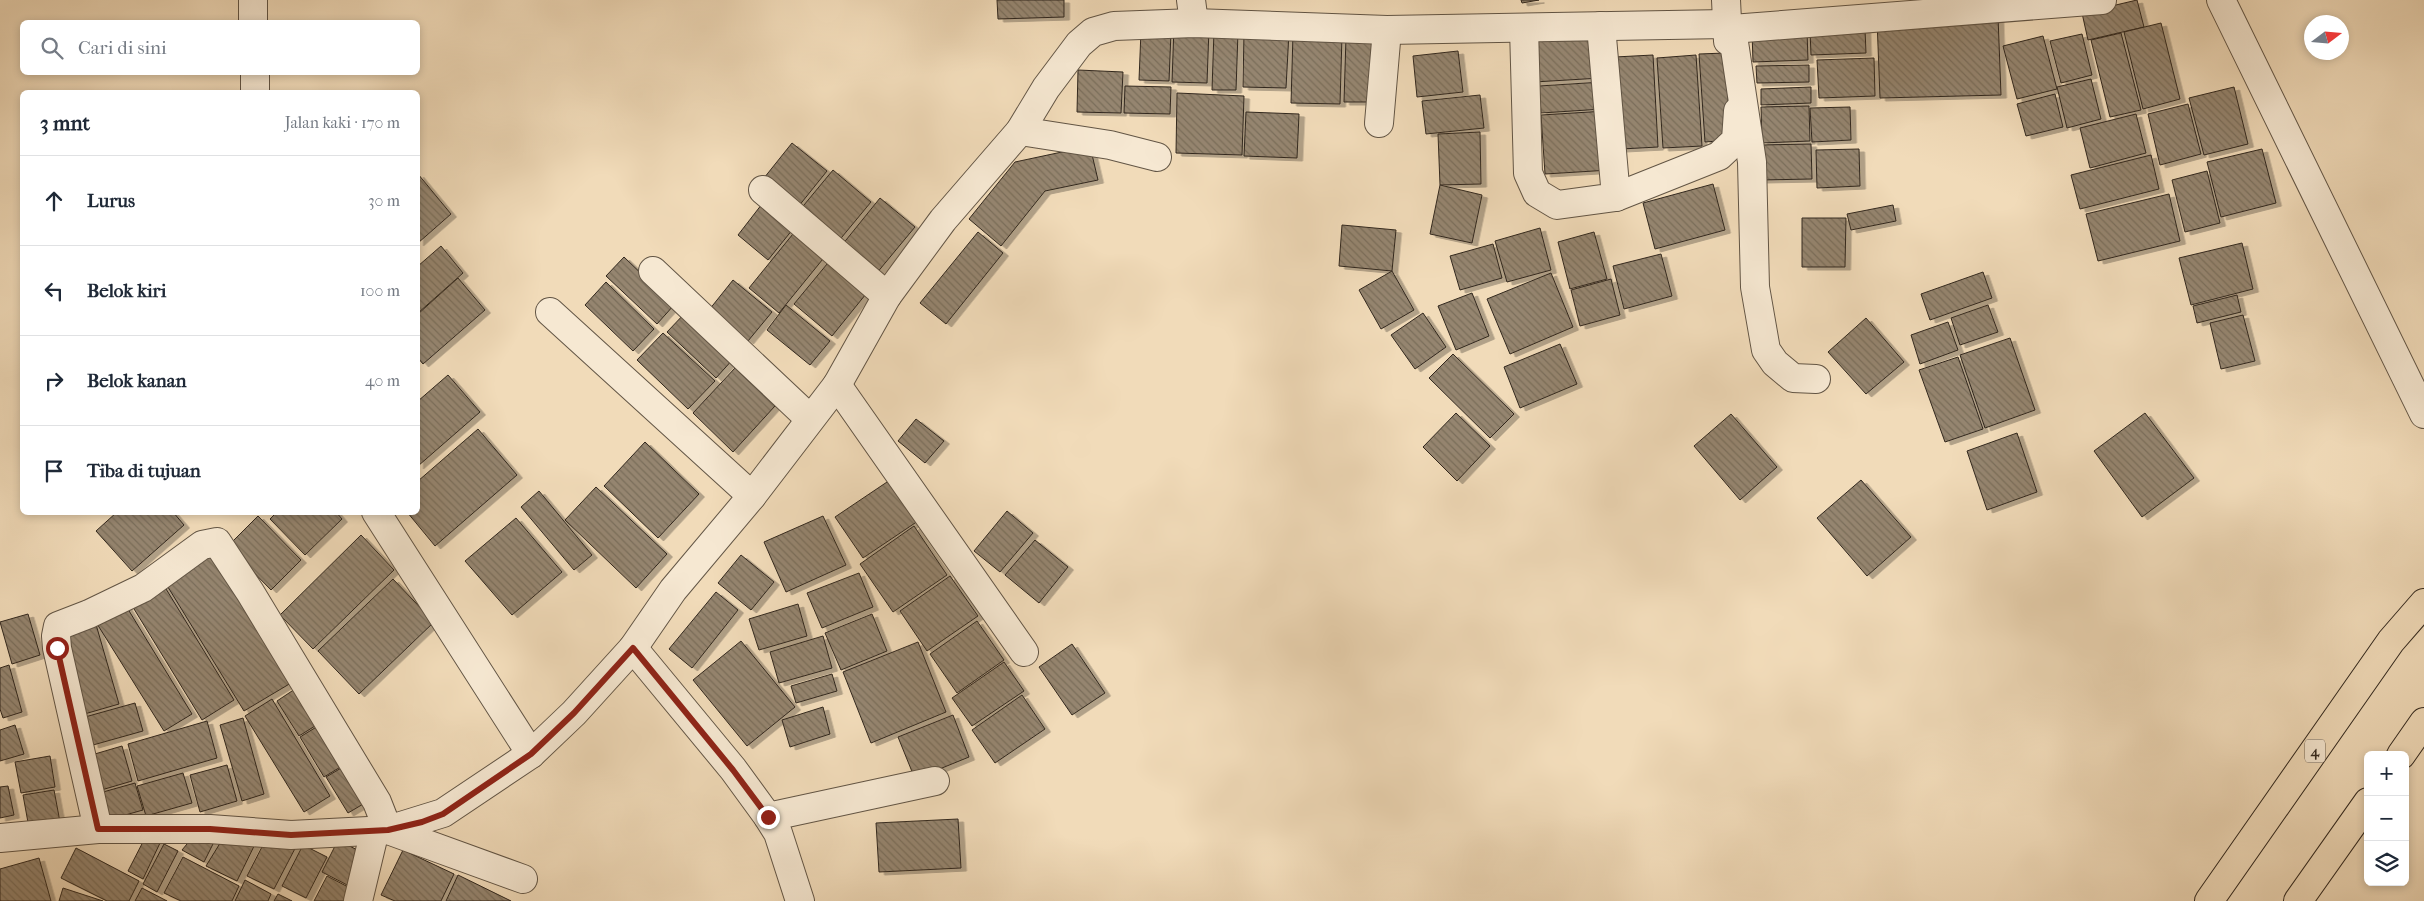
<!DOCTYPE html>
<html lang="id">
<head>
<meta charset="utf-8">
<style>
	:root { --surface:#fff; --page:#f2f2f3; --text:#1f2937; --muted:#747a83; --line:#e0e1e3 }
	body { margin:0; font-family:"IM FELL French Canon",serif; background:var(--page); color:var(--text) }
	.controls { position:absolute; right:15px; bottom:15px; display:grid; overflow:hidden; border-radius:8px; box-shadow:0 2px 8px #0003 }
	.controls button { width:45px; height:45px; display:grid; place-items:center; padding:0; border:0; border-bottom:1px solid var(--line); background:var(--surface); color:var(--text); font:25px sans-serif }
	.compass { position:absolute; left:2304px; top:15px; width:45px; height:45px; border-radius:50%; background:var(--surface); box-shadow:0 2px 8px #0003; rotate:74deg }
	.stop { position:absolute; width:15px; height:15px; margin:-11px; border:4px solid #8f2418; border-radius:50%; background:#fff }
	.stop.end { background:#8f2418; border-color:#fff; box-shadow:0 1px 5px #0008 }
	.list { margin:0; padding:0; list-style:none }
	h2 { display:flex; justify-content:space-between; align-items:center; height:65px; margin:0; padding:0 20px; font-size:21px }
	h2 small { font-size:16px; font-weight:400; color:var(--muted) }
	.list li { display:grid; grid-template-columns:32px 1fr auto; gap:15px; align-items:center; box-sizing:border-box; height:90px; padding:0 20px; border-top:1px solid var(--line) }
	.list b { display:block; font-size:19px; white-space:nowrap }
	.list em { font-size:16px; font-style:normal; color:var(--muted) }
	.icon { flex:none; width:28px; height:28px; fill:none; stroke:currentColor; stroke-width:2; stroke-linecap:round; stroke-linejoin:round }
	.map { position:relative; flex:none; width:2424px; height:901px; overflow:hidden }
	.search { position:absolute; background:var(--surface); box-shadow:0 2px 8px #0003; left:20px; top:20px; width:400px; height:55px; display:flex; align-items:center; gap:12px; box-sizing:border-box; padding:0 18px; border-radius:8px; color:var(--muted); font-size:19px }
	.panel { position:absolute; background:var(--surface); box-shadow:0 2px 8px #0003; left:20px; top:90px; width:400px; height:425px; border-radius:8px }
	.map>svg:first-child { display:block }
	.building { fill:url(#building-back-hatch); stroke:#32281e; filter:url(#shadow) }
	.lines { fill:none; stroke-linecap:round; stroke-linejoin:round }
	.minor-casing { stroke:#625545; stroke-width:30 }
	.motorway-casing { stroke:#32281e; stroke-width:30 }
	.minor { stroke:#f6e8d2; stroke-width:28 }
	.motorway { stroke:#f1dbb9; stroke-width:28 }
	.route { stroke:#8f2418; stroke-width:6 }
	.labels { text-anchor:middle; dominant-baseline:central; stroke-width:5; stroke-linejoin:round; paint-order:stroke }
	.shield { fill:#f6e8d2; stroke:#6d6254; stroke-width:1 }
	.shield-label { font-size:14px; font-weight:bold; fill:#32281e }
</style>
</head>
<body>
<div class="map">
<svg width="2424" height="901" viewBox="0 0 2424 901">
	<defs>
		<pattern id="building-back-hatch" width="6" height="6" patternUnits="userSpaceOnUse" patternTransform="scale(1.25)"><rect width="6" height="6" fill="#95856f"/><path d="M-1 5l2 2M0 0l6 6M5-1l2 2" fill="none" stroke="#7a6d5b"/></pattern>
		<filter id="shadow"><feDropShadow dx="5.5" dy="3" stdDeviation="0" flood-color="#0004"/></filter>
	</defs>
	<rect width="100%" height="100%" fill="#f1dbb9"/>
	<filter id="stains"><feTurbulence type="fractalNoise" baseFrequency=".004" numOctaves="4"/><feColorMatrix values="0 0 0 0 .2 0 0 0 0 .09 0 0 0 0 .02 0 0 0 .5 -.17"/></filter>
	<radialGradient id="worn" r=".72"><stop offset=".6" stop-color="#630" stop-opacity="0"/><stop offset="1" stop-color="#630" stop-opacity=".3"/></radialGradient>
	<g class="building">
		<path d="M997,0H1064V17L998,19Z"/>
		<path d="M1521,0H1539L1522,3Z"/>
		<path d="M2137,0L2144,27L2088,40L2082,13Z"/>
		<path d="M1998,16L2001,95L1880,98L1877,20Z"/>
		<path d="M2161,23L2180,99L2143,109L2124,32Z"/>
		<path d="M1174,26L1209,28L1207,83L1172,82Z"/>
		<path d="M1865,29L1866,53L1811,55L1810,30Z"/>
		<path d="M1141,31L1171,32L1169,81L1139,80Z"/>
		<path d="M1214,31L1238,32L1236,90H1212Z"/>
		<path d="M1244,31L1289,32L1286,88L1243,87Z"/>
		<path d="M1598,31L1601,78L1534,82L1531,35Z"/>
		<path d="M1807,31L1808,60L1753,62L1752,32Z"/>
		<path d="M2121,33L2141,110L2110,117L2091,40Z"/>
		<path d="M1293,34L1342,36L1340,104L1291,103Z"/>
		<path d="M2082,34L2092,75L2061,83L2050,41Z"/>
		<path d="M2043,36L2057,89L2017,99L2003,46Z"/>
		<path d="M1346,37L1372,38L1369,102H1344Z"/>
		<path d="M1458,51L1463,92L1417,97L1413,56Z"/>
		<path d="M1725,53L1731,140L1705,142L1699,54Z"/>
		<path d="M1653,55L1658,147L1621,149L1615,57Z"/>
		<path d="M1696,55L1702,146L1663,148L1657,58Z"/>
		<path d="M1874,58L1875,96L1819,98L1817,60Z"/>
		<path d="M1809,65V82L1757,83L1756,66Z"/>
		<path d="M1078,70L1123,72L1121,113L1077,112Z"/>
		<path d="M2091,79L2101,119L2067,128L2057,87Z"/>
		<path d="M1602,82L1603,109L1541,113L1539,86Z"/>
		<path d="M1125,86L1171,87L1170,114L1124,113Z"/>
		<path d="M1811,87V103L1761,105V89Z"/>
		<path d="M2234,87L2248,144L2204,155L2189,98Z"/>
		<path d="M1177,93L1244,96L1242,155L1176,153Z"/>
		<path d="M2055,94L2063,127L2026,136L2017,104Z"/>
		<path d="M1480,95L1484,128L1426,134L1422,101Z"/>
		<path d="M2188,104L2201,154L2160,165L2148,114Z"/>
		<path d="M1809,106L1810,141L1762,143L1761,107Z"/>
		<path d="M1850,107L1851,140L1812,142L1810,108Z"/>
		<path d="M1606,111L1610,170L1545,174L1541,115Z"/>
		<path d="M1246,112L1299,114L1297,158L1244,156Z"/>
		<path d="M2136,114L2146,153L2090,168L2080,128Z"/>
		<path d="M1480,132L1481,184L1440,185L1438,134Z"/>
		<path d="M792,143L827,171L794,212L760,183Z"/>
		<path d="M1811,144L1812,179L1761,180L1760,145Z"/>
		<path d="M1090,146L1098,180L1045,191L1001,246L969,219L1015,162Z"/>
		<path d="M1859,149L1860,186L1817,188L1816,150Z"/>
		<path d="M2262,149L2276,203L2221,217L2207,162Z"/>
		<path d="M2151,155L2159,189L2080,209L2071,175Z"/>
		<path d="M833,170L871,202L837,243L799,211Z"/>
		<path d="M2207,171L2220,223L2185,232L2172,180Z"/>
		<path d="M418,174L451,214L418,243Z"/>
		<path d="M1713,184L1725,230L1655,249L1643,203Z"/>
		<path d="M1440,185L1482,195L1472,243L1430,234Z"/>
		<path d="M2169,194L2180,241L2098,261L2086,214Z"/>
		<path d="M880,198L915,227L876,274L842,245Z"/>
		<path d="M762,204L793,229L768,260L738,235Z"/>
		<path d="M1893,205L1896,221L1851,230L1847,214Z"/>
		<path d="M1802,218H1846L1845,267H1802Z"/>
		<path d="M1342,225L1396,230L1392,271L1339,266Z"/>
		<path d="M1540,228L1551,270L1507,282L1495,241Z"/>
		<path d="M797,229L827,254L779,313L749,288Z"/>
		<path d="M978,232L1003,253L946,324L920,303Z"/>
		<path d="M1594,232L1607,279L1570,289L1558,242Z"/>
		<path d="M2242,243L2253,289L2191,305L2179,258Z"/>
		<path d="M1493,244L1502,278L1460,290L1450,256Z"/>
		<path d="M441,246L463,273L418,313V266Z"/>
		<path d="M1661,254L1672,296L1624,309L1613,266Z"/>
		<path d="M624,257L674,305L657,324L606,276Z"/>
		<path d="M832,258L870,289L832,336L794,304Z"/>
		<path d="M1392,271L1414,310L1381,329L1359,290Z"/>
		<path d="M1983,272L1992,298L1930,320L1921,294Z"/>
		<path d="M1551,273L1573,327L1510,354L1487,299Z"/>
		<path d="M458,278L485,310L423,364L418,358V314Z"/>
		<path d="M1611,279L1620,315L1580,326L1571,290Z"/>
		<path d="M733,280L772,312L748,341L709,310Z"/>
		<path d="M606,282L654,329L633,351L585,305Z"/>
		<path d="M1472,293L1489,336L1456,350L1438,306Z"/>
		<path d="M2237,295L2241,312L2197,323L2193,306Z"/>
		<path d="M786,305L830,341L810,365L767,330Z"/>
		<path d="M1988,305L1998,332L1960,345L1951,318Z"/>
		<path d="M686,312L734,358L716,378L667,332Z"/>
		<path d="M1423,313L1446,347L1415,369L1391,335Z"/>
		<path d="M2243,315L2255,361L2221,369L2210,323Z"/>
		<path d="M1866,318L1904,362L1866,394L1828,352Z"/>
		<path d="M1948,322L1958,350L1920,364L1911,335Z"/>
		<path d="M663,333L715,381L688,409L637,360Z"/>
		<path d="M2010,338L2035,410L1985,428L1960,355Z"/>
		<path d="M1560,344L1577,384L1520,408L1504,367Z"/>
		<path d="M1453,354L1514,414L1490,438L1429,378Z"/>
		<path d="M1958,357L1983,429L1945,442L1919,370Z"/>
		<path d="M735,368L775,406L733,452L693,413Z"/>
		<path d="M448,375L480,412L418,466V401Z"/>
		<path d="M1456,413L1490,446L1457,481L1423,447Z"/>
		<path d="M2145,413L2194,478L2142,517L2094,451Z"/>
		<path d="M1731,414L1777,467L1740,500L1694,446Z"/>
		<path d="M916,419L944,441L925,463L898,441Z"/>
		<path d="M478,429L517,475L435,546L407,512H418V481Z"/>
		<path d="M2017,433L2037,492L1987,510L1967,451Z"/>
		<path d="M645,442L699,494L658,538L604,486Z"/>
		<path d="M890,480L918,521L863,558L835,517Z"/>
		<path d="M1861,480L1911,537L1867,576L1817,518Z"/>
		<path d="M596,487L667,554L636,588L565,520Z"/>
		<path d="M539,491L592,555L574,570L521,507Z"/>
		<path d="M1007,511L1033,533L1000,572L974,551Z"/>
		<path d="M117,512H173L184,525L132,571L96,531Z"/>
		<path d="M277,512H336L342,519L305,555L270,519Z"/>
		<path d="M258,516L301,560L271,590L228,546Z"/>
		<path d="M823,516L846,565L786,592L764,542Z"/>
		<path d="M516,518L562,572L512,615L465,561Z"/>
		<path d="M914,526L947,575L893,612L860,564Z"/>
		<path d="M361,535L394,570L313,649L280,615Z"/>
		<path d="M1035,540L1068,567L1039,603L1005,575Z"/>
		<path d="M210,550L291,683L244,711L163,579Z"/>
		<path d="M741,555L774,582L751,610L718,583Z"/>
		<path d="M859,573L873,607L822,628L807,593Z"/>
		<path d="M950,576L978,616L927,651L900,611Z"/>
		<path d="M393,579L434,622L359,694L318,651Z"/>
		<path d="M163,584L234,700L202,720L131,604Z"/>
		<path d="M716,592L738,610L692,668L669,649Z"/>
		<path d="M123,601L192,714L164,731L94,619Z"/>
		<path d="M798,604L807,636L759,650L749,619Z"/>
		<path d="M28,614L40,655L12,664L0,622Z"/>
		<path d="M872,614L887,651L841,670L825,633Z"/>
		<path d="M95,621L119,704L81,715L57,631Z"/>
		<path d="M977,621L1004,660L957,693L930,654Z"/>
		<path d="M823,636L832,668L779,683L770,652Z"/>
		<path d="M741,641L795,707L747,746L693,680Z"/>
		<path d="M918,642L946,712L871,743L843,672Z"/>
		<path d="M1072,644L1105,693L1072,715L1039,667Z"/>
		<path d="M1004,662L1024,691L972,726L952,698Z"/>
		<path d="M9,665L22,712L3,718L0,709V668Z"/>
		<path d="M832,674L837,691L796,703L791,686Z"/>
		<path d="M301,685L323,721L299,736L277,701Z"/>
		<path d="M1022,695L1045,729L995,763L972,730Z"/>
		<path d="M272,699L330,796L304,812L245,716Z"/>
		<path d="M135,703L143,731L93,745L85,717Z"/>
		<path d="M823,707L830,734L790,747L782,720Z"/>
		<path d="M953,715L969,757L915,779L898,737Z"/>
		<path d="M243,718L264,794L242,801L220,725Z"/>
		<path d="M207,721L217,758L138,781L128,744Z"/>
		<path d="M323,723L347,763L324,777L300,737Z"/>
		<path d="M15,725L24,754L0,761V730Z"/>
		<path d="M122,746L132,781L98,791L88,756Z"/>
		<path d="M50,756L55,787L21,793L15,762Z"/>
		<path d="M348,764L370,800L348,813L326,777Z"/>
		<path d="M227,765L237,801L200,812L190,775Z"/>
		<path d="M183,773L192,803L146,816L137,786Z"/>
		<path d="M135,783L143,810L104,821L96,794Z"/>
		<path d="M8,786L14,815L0,818V787Z"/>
		<path d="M54,790L60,822L29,828L23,795Z"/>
		<path d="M958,819L961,868L879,872L876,823Z"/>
		<path d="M146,836L160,843L143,879L128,871Z"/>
		<path d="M259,836L237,881L206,866L222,840Z"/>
		<path d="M301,837L274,889L247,876L266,839Z"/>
		<path d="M192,838H216L204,862L182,850Z"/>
		<path d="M338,840L367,855L351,887L322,872Z"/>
		<path d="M164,844L178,851L157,892L143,884Z"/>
		<path d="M303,845L327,857L306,898L282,886Z"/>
		<path d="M76,848L139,881L129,901H107L61,878Z"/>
		<path d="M403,850L454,874L441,901H395L381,895Z"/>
		<path d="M183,857L239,886L232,901H181L164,893Z"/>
		<path d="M39,858L51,901H0V869Z"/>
		<path d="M458,875L511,901H446Z"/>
		<path d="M327,876L352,889L346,901H314Z"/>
		<path d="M245,880L271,894L268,901H235Z"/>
		<path d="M63,888L103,901H59Z"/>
		<path d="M142,888L167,901H135Z"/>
		<path d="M278,894L292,901H274Z"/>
	</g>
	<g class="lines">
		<g class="minor-casing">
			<g id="minor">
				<path d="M253,0V22"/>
				<path d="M1191,0L1194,23"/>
				<path d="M1726,0L1728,41"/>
				<path d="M2221,0L2424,414"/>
				<path d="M1524,28L1528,173L1537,193L1557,205L1616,197L1601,26"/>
				<path d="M1732,29L1752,162L1755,287L1766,350L1775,363L1793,378L1816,379"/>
				<path d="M255,72V92"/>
				<path d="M1379,123L1387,30"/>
				<path d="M1020,131L1110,145L1157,157"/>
				<path d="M763,190L887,296"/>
				<path d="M1616,197L1719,156L1736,140L1738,111"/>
				<path d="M653,271L809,418"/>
				<path d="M550,312L752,496"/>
				<path d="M837,385L1024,652"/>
				<path d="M376,512L531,754"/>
				<path d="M633,648L733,769L768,817L935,781"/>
				<path d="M768,817L778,833L800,901"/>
				<path d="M98,829L57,648L56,636L58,626L89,614L143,588L202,545L217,542L250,592L377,802L388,830L523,879"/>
				<path d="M0,838L98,829H210L291,835L388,830L443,813L531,754L574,713L633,648L673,590L752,496L837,385L887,296L943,220L1020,131L1046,88L1079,44L1093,32L1114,26L1194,23L1387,30L1726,24L1732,29L2102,0"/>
				<path d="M358,901L375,830"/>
			</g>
		</g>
		<g class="motorway-casing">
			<g id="motorway">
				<path d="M2401,755L2424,722"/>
				<path d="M2209,901L2391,641L2424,603"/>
				<path d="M2298,901L2368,802"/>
			</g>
		</g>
		<use href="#minor" class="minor"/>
		<use href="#motorway" class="motorway"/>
	</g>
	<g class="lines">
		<path class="route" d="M57,648L98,829H210L291,835L388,830L422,822L443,814L531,754L574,713L633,648L733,770L768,817"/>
	</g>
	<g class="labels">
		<rect class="shield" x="2305" y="739.5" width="20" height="23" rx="4"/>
		<g class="shield-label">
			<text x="2315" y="751">4</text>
		</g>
	</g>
	<rect width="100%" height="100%" filter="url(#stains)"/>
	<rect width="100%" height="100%" fill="url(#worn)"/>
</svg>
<div class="controls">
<button>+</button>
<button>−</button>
<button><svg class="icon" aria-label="layers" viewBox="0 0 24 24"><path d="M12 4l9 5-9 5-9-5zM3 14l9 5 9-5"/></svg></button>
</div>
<svg class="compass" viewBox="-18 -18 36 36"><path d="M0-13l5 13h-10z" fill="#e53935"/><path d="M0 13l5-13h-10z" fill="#747a83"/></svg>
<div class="stop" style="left:57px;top:648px"></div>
<div class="stop end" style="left:768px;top:817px"></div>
<div class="search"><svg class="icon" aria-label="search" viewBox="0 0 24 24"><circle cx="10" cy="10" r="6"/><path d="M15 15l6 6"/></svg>Cari di sini</div>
<section class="panel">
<h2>3 mnt<small>Jalan kaki · 170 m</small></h2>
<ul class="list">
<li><svg class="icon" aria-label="ahead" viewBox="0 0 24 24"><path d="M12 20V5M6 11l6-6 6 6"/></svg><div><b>Lurus</b></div><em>30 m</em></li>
<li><svg class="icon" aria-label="left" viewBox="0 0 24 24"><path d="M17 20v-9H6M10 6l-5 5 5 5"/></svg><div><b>Belok kiri</b></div><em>100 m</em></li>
<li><svg class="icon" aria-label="right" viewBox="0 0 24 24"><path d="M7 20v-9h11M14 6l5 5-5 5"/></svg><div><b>Belok kanan</b></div><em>40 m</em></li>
<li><svg class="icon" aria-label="arrive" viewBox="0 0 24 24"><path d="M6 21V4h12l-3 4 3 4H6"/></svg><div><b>Tiba di tujuan</b></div></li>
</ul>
</section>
</div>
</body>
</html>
